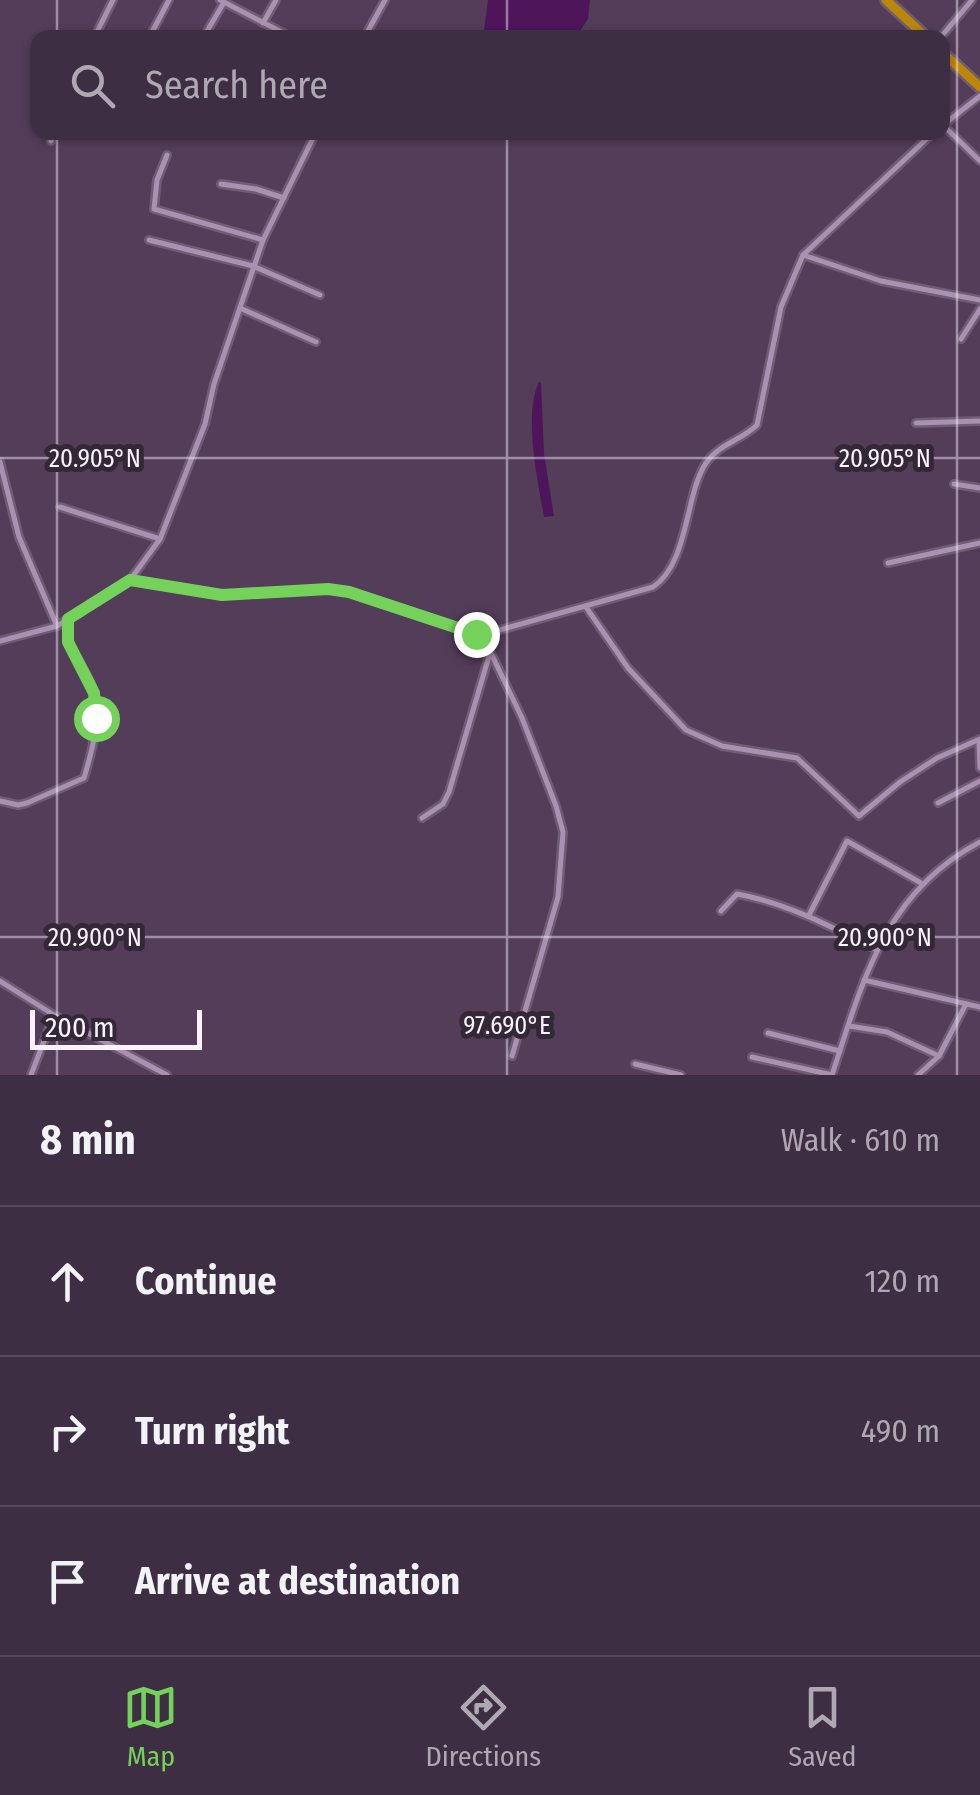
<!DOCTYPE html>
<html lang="en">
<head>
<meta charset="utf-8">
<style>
	:root { --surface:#3e2e43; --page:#493a4e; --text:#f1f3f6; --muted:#ada8b2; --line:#574a5c; --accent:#74d25b }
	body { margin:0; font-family:"Fira Sans Condensed",sans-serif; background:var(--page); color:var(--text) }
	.scale { position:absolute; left:30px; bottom:25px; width:172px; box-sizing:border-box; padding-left:10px; border:5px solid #fcf1fe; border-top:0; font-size:28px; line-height:35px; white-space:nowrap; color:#fcf1fe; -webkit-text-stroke:8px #332835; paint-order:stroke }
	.stop { position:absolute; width:30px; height:30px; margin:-22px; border:8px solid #74d25b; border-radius:50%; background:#fff }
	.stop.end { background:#74d25b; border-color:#fff; box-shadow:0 2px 10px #0008 }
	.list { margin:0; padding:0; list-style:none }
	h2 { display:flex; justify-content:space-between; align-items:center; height:130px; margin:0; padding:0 40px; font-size:42px }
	h2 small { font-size:32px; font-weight:400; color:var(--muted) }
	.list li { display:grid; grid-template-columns:65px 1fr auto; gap:30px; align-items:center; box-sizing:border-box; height:150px; padding:0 40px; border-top:2px solid var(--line) }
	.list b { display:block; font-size:38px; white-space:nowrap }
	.list em { font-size:32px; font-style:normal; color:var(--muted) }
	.icon { flex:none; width:55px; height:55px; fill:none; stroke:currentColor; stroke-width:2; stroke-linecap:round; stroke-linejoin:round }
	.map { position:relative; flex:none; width:980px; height:1075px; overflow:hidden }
	.search { position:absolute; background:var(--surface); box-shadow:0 2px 8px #0004; left:30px; right:30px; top:30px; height:110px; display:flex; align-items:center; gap:25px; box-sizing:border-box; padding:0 35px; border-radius:20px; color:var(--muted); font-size:38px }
	.sheet { height:580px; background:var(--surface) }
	nav { display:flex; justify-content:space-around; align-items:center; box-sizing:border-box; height:140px; border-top:2px solid var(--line); background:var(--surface); font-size:28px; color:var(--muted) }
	nav a { display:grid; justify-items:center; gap:5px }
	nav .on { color:var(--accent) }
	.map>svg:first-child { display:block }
	.water { fill:#4e155b }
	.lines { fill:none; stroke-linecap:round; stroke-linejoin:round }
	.street-casing { stroke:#6f5d74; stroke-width:10 }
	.highway-casing { stroke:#6f5d74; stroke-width:14 }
	.street { stroke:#aa91b1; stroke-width:5 }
	.highway { stroke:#bc8607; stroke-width:9 }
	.route { stroke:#74d25b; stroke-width:12 }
	.ticks { fill:none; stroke:#fcf1fe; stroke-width:2.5; stroke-opacity:0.45 }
	.ticks-label { font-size:25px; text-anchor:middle; fill:#fcf1fe; stroke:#332835; stroke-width:10; stroke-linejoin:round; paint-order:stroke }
</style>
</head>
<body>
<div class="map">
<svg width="980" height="1075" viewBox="0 0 980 1075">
	<rect width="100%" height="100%" fill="#533d59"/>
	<g class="water">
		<path d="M488,0H590L588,19L576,37H483Z"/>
		<path d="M539,382L541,383L544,454L554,516L544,517C538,482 523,415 539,382Z"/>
	</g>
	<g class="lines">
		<g class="street-casing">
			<g id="street">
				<path d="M220,0L293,38"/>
				<path d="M263,23L276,0"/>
				<path d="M94,38L113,0"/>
				<path d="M149,38L169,0"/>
				<path d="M203,38L223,4"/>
				<path d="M364,38L385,0"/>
				<path d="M940,38L972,0"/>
				<path d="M943,125L980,161"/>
				<path d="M943,125L980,96"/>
				<path d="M51,141L54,132"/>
				<path d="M167,155L157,180L154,209L263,240"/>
				<path d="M221,184L256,189L284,198"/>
				<path d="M149,240L253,266L320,295"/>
				<path d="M803,255L881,281L980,300"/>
				<path d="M240,308L316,342"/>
				<path d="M961,339L980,309"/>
				<path d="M916,423L980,421"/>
				<path d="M0,462L19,537L57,626"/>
				<path d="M954,484L980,488"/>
				<path d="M60,507L160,539"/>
				<path d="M888,563L980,543"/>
				<path d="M130,580L222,595L328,589L349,591L482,635L653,587C689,563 685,494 706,463C719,444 742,440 757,425L781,307L803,255L934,132"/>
				<path d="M586,607L628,668L686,730L722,746L797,758L859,816L900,782L937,758L980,739"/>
				<path d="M490,633L489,649L522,718L556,806L563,832L558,897L512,1056"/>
				<path d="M0,641L57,626L130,580L160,539L205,424L214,384L263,240L316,132"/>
				<path d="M979,740L980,768"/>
				<path d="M0,801L18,805L27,803L84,778C92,751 101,720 94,692C86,664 63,649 68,619"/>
				<path d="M938,803L980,781"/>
				<path d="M422,818L443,804L449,792L489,656V649L482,635"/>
				<path d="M721,911L737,894C787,903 832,927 877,950"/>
				<path d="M809,915L847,841L921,883"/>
				<path d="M864,980L980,1007"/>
				<path d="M0,981L54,1015L167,1075"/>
				<path d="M849,1026L887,1032L939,1056"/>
				<path d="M768,1033L840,1051"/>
				<path d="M752,1057L832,1075"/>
				<path d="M635,1064L681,1075"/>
				<path d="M31,1075L54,1015"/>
				<path d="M832,1075C863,980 885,892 980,842"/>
				<path d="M918,1075L939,1056L966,1004"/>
			</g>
		</g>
		<g class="highway-casing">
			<g id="highway">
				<path d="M886,0L927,38"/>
				<path d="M942,52L980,87"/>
			</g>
		</g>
		<use href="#street" class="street"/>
		<use href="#highway" class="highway"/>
	</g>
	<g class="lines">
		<path class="route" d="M96,718L94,693L68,642V619L130,580L222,595L328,589L349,592L476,634"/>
	</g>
	<path class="ticks" d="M57,0V38M507,0V38M957,0V1075M57,132V1075M507,132V1075M0,458H980M0,937H980"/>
	<g class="ticks-label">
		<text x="95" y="467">20.905°N</text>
		<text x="885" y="467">20.905°N</text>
		<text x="95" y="946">20.900°N</text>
		<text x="885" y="946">20.900°N</text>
		<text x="507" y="1034">97.690°E</text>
	</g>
</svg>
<div class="scale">200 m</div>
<div class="stop" style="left:96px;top:718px"></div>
<div class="stop end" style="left:476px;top:634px"></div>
<div class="search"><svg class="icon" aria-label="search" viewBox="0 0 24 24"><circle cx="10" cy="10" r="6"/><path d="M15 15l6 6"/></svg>Search here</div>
</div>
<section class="sheet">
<h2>8 min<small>Walk · 610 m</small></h2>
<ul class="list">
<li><svg class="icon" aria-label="ahead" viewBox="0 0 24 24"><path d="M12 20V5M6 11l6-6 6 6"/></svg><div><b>Continue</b></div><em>120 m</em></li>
<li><svg class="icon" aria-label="right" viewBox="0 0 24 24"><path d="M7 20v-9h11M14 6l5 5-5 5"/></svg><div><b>Turn right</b></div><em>490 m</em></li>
<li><svg class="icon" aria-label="arrive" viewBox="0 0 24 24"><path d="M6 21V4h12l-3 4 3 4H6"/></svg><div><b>Arrive at destination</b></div></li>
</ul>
</section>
<nav>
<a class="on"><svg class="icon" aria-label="map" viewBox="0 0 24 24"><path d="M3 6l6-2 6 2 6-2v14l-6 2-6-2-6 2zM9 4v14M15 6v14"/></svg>Map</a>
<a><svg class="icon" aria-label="directions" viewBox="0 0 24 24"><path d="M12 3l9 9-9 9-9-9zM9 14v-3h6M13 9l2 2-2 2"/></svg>Directions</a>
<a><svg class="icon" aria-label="saved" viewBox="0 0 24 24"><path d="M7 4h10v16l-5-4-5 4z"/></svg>Saved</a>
</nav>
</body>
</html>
